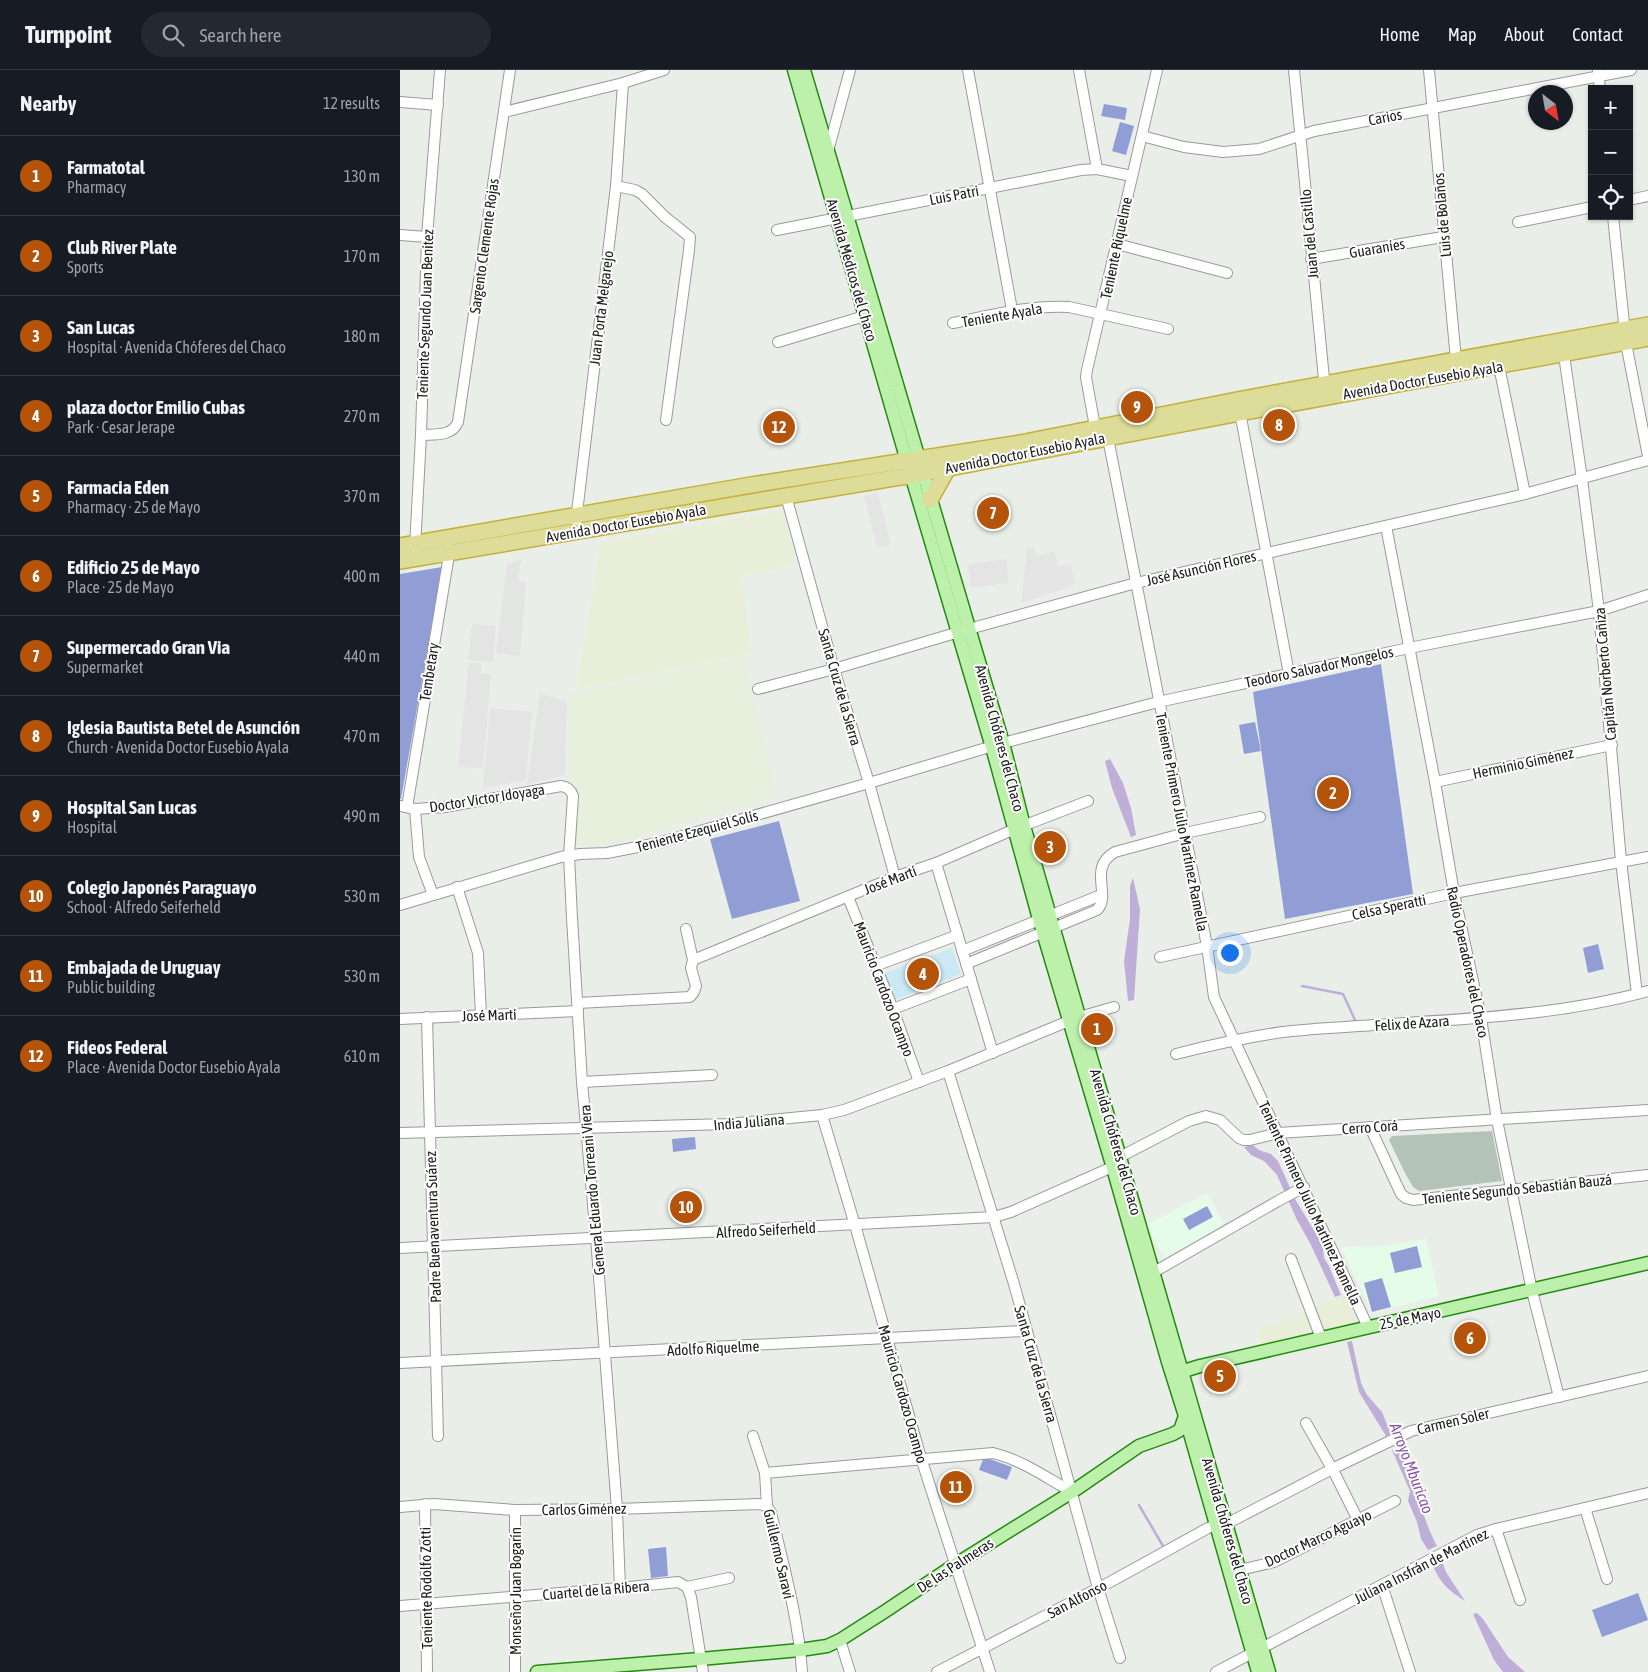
<!DOCTYPE html>
<html lang="en">
<head>
<meta charset="utf-8">
<style>
	:root { --surface:#171b24; --page:#242831; --text:#f1f3f6; --muted:#9ea1a6; --line:#363941; --accent:#b45309 }
	body { margin:0; font-family:"Asap Condensed",sans-serif; background:var(--page); color:var(--text) }
	.controls { position:absolute; right:15px; top:15px; display:grid; overflow:hidden; border-radius:0px; box-shadow:0 1px 4px #0004 }
	.controls button { width:45px; height:45px; display:grid; place-items:center; padding:0; border:0; border-bottom:1px solid var(--line); background:var(--surface); color:var(--text); font:25px sans-serif }
	.compass { position:absolute; left:1128px; top:15px; width:45px; height:45px; border-radius:50%; background:var(--surface); box-shadow:0 1px 4px #0004; rotate:149deg }
	.you { position:absolute; left:829px; top:882px; width:18px; height:18px; margin:-12px; border:4px solid #fff; border-radius:50%; background:#1a73e8; box-shadow:0 0 0 8px #1a73e833 }
	.badge { display:grid; place-items:center; width:32px; height:32px; border-radius:50%; background:var(--accent); color:#fff; font-size:16px; font-weight:700 }
	.pin { position:absolute; translate:-50% -50%; border:2px solid #fff; box-shadow:0 1px 5px #0006 }
	.list { margin:0; padding:0; list-style:none }
	h2 { display:flex; justify-content:space-between; align-items:center; height:65px; margin:0; padding:0 20px; font-size:21px }
	h2 small { font-size:16px; font-weight:400; color:var(--muted) }
	.list li { display:grid; grid-template-columns:32px 1fr auto; gap:15px; align-items:center; box-sizing:border-box; height:80px; padding:0 20px; border-top:1px solid var(--line) }
	.list b { display:block; font-size:19px; white-space:nowrap }
	.list p { margin:0; font-size:16px; white-space:nowrap; color:var(--muted) }
	.list em { font-size:16px; font-style:normal; color:var(--muted) }
	.icon { flex:none; width:28px; height:28px; fill:none; stroke:currentColor; stroke-width:2; stroke-linecap:round; stroke-linejoin:round }
	.map { position:relative; flex:none; width:1248px; height:1602px; overflow:hidden }
	header { display:flex; align-items:center; gap:30px; box-sizing:border-box; height:70px; padding:0 25px; background:var(--surface); border-bottom:1px solid var(--line) }
	header strong { font-size:24px }
	nav { display:flex; gap:28px; margin-inline-start:auto; font-size:18px }
	.search { width:350px; height:45px; background:var(--page); display:flex; align-items:center; gap:12px; box-sizing:border-box; padding:0 18px; border-radius:28px; color:var(--muted); font-size:19px }
	main { display:flex }
	aside { flex:1; background:var(--surface) }
	.map>svg:first-child { display:block }
	.commercial { fill:#e9eed9 }
	.education { fill:#e5fce9 }
	.military { fill:#e7efdd }
	.construction { fill:#b4c3b7 }
	.park { fill:#cbe9f4 }
	.pitch { fill:#909ed5 }
	.parking { fill:#e4e4e4 }
	.water { fill:#bfaed8 }
	.lines { fill:none; stroke-linecap:round; stroke-linejoin:round }
	.stream { stroke:#bfaed8; stroke-width:2.5 }
	.minor-casing { stroke:#9a9a9a; stroke-width:12 }
	.major-casing { stroke:#248a12; stroke-width:15 }
	.highway-casing { stroke:#c6b03c; stroke-width:18 }
	.minor { stroke:#fff; stroke-width:10 }
	.major { stroke:#bdf1ab; stroke-width:12 }
	.highway { stroke:#dd9; stroke-width:15 }
	.labels { text-anchor:middle; dominant-baseline:central; stroke-width:4; stroke-linejoin:round; paint-order:stroke }
	.street-label { font-size:15px; fill:#202020; stroke:#fff }
	.water-label { font-size:16px; font-style:italic; fill:#8c57a5; stroke:#fff }
</style>
</head>
<body>
<header>
<strong>Turnpoint</strong>
<div class="search"><svg class="icon" aria-label="search" viewBox="0 0 24 24"><circle cx="10" cy="10" r="6"/><path d="M15 15l6 6"/></svg>Search here</div>
<nav><a>Home</a><a>Map</a><a>About</a><a>Contact</a></nav>
</header>
<main>
<aside>
<h2>Nearby<small>12 results</small></h2>
<ul class="list">
<li><span class="badge">1</span><div><b>Farmatotal</b><p>Pharmacy</p></div><em>130 m</em></li>
<li><span class="badge">2</span><div><b>Club River Plate</b><p>Sports</p></div><em>170 m</em></li>
<li><span class="badge">3</span><div><b>San Lucas</b><p>Hospital · Avenida Chóferes del Chaco</p></div><em>180 m</em></li>
<li><span class="badge">4</span><div><b>plaza doctor Emilio Cubas</b><p>Park · Cesar Jerape</p></div><em>270 m</em></li>
<li><span class="badge">5</span><div><b>Farmacia Eden</b><p>Pharmacy · 25 de Mayo</p></div><em>370 m</em></li>
<li><span class="badge">6</span><div><b>Edificio 25 de Mayo</b><p>Place · 25 de Mayo</p></div><em>400 m</em></li>
<li><span class="badge">7</span><div><b>Supermercado Gran Via</b><p>Supermarket</p></div><em>440 m</em></li>
<li><span class="badge">8</span><div><b>Iglesia Bautista Betel de Asunción</b><p>Church · Avenida Doctor Eusebio Ayala</p></div><em>470 m</em></li>
<li><span class="badge">9</span><div><b>Hospital San Lucas</b><p>Hospital</p></div><em>490 m</em></li>
<li><span class="badge">10</span><div><b>Colegio Japonés Paraguayo</b><p>School · Alfredo Seiferheld</p></div><em>530 m</em></li>
<li><span class="badge">11</span><div><b>Embajada de Uruguay</b><p>Public building</p></div><em>530 m</em></li>
<li><span class="badge">12</span><div><b>Fideos Federal</b><p>Place · Avenida Doctor Eusebio Ayala</p></div><em>610 m</em></li>
</ul>
</aside>
<div class="map">
<svg width="1248" height="1602" viewBox="0 0 1248 1602">
	<rect width="100%" height="100%" fill="#e9efe8"/>
	<g class="commercial">
		<path d="M382,440L397,494L342,506L351,583L176,619L201,472Z"/>
		<path d="M946,1225L957,1253L861,1277L857,1259Z"/>
	</g>
	<g class="education">
		<path d="M807,1123L825,1156L764,1189L746,1155Z"/>
		<path d="M1026,1169L1039,1226L972,1243L941,1177L985,1176Z"/>
	</g>
	<path class="military" d="M342,586L375,726L221,772L172,776L175,726L169,708L168,624Z"/>
	<path class="construction" d="M1092,1061L1102,1111L1019,1121L1013,1117L1005,1103L989,1070L992,1066Z"/>
	<path class="park" d="M552,878L561,904L495,930L485,903Z"/>
	<g class="pitch">
		<path d="M704,34L727,38L725,50L701,46Z"/>
		<path d="M720,52L734,56L726,85L712,81Z"/>
		<path d="M42,497L1,729H0V504Z"/>
		<path d="M981,594L1013,824L885,849L853,622Z"/>
		<path d="M855,652L861,681L844,684L839,655Z"/>
		<path d="M379,751L400,831L332,849L310,769Z"/>
		<path d="M1198,874L1204,899L1188,903L1183,878Z"/>
		<path d="M295,1067L296,1079L273,1082L272,1069Z"/>
		<path d="M807,1136L813,1147L789,1160L783,1149Z"/>
		<path d="M1017,1176L1022,1197L995,1203L990,1183Z"/>
		<path d="M982,1208L991,1237L972,1242L964,1213Z"/>
		<path d="M584,1387L612,1397L607,1410L579,1400Z"/>
		<path d="M266,1477L268,1506L251,1508L248,1479Z"/>
		<path d="M1238,1523L1248,1550L1202,1567L1192,1540Z"/>
	</g>
	<g class="parking">
		<path d="M478,423L491,475L477,477L464,426Z"/>
		<path d="M635,477L636,486L654,482L658,496L671,494L675,515L621,533L627,479Z"/>
		<path d="M121,489L118,511L126,512L120,586L96,583L107,494Z"/>
		<path d="M607,489L608,513L571,518L568,494Z"/>
		<path d="M72,554L96,556L93,592L68,590Z"/>
		<path d="M69,593H81V603L91,604L83,699L58,697Z"/>
		<path d="M140,623L167,632L165,705L127,714Z"/>
		<path d="M90,638L132,642L126,710L83,718Z"/>
	</g>
	<g class="water">
		<path d="M710,689L723,713L731,738L736,765L731,767L712,718L705,691Z"/>
		<path d="M733,808L740,839L734,930L728,931L724,891L730,849V816Z"/>
		<path d="M853,1075L859,1080L871,1084L878,1091L895,1129L918,1167L923,1179L924,1188L929,1196L941,1225L935,1227L910,1173L897,1150L877,1105L864,1091L851,1085L844,1077Z"/>
		<path d="M952,1271L961,1313L967,1325L982,1342L991,1364L986,1366L959,1322L947,1272Z"/>
		<path d="M998,1378C1004,1392 1011,1406 1016,1421C1022,1440 1027,1457 1037,1476L1028,1480L1021,1469L1017,1452L1008,1431L1010,1421L992,1380Z"/>
		<path d="M1042,1491L1046,1502L1065,1531C1049,1521 1041,1514 1033,1496Z"/>
		<path d="M1077,1543L1083,1549L1108,1587L1125,1602H1103L1094,1590L1073,1544Z"/>
	</g>
	<g class="lines">
		<g class="stream">
			<path d="M902,916L943,924L955,950"/>
			<path d="M739,1435L763,1476"/>
		</g>
		<g class="minor-casing">
			<g id="minor">
				<path d="M568,0L612,240"/>
				<path d="M679,0L697,99"/>
				<path d="M894,0L925,319"/>
				<path d="M1029,0L1056,290"/>
				<path d="M1198,1L1200,19"/>
				<path d="M0,32L38,35"/>
				<path d="M104,42L223,13L264,0"/>
				<path d="M742,66L784,77L823,82L859,79L914,61L1231,0"/>
				<path d="M428,81L450,0"/>
				<path d="M216,116L235,120L242,124L265,147L290,167L289,180L266,350"/>
				<path d="M1229,130L1248,126"/>
				<path d="M1213,146L1226,273L1248,386"/>
				<path d="M1118,152L1192,137"/>
				<path d="M377,160L681,100L697,99L732,106"/>
				<path d="M0,165L27,167"/>
				<path d="M717,174L827,203"/>
				<path d="M911,189L1043,167"/>
				<path d="M553,253C592,245 629,235 669,237L768,259"/>
				<path d="M378,272L471,244"/>
				<path d="M1164,285L1182,409L1199,541L1221,791L1237,924"/>
				<path d="M1099,296L1125,424"/>
				<path d="M839,337L889,604"/>
				<path d="M695,357L686,307L687,300L757,0"/>
				<path d="M21,365C34,364 52,367 58,352L110,0"/>
				<path d="M708,368L807,876L814,927L968,1257"/>
				<path d="M386,426L434,599L469,713L495,807"/>
				<path d="M176,451L216,116L223,13"/>
				<path d="M986,456L1035,712L1054,823L1081,948L1097,1050L1132,1221L1159,1327"/>
				<path d="M15,478L21,365L27,167L40,0"/>
				<path d="M358,619L434,599L569,559L736,513L1125,424L1248,390"/>
				<path d="M1035,712L1212,675"/>
				<path d="M0,736L15,739L45,737L161,716C168,717 171,720 173,726L169,786L172,848L182,1012L196,1168L217,1439L220,1518"/>
				<path d="M7,737L50,479"/>
				<path d="M15,739L19,787L33,825"/>
				<path d="M536,793L593,983"/>
				<path d="M57,817L78,883L81,946"/>
				<path d="M448,827L493,939L519,1012"/>
				<path d="M0,835L161,787L180,784L207,783L258,773L469,713L603,673L758,632L1009,578L1199,541L1248,525"/>
				<path d="M562,881L701,825"/>
				<path d="M760,887L1054,823L1248,787"/>
				<path d="M293,890L495,807L536,793L615,759L688,731"/>
				<path d="M566,894L697,840C712,825 687,798 715,782L785,763L860,747"/>
				<path d="M475,896L558,865"/>
				<path d="M178,933L290,927L294,922L296,916L291,898L293,890L286,859"/>
				<path d="M493,939L571,909"/>
				<path d="M27,947L38,1366"/>
				<path d="M0,949L178,941"/>
				<path d="M776,984C811,975 847,967 883,962C908,959 934,958 959,956C1056,949 1154,947 1248,921"/>
				<path d="M548,1001L614,1214L698,1518L720,1588"/>
				<path d="M182,1012L312,1005"/>
				<path d="M422,1045L457,1162L521,1388L590,1602"/>
				<path d="M970,1057L1001,1124L1006,1128L1013,1130L1248,1105"/>
				<path d="M0,1063L329,1054L422,1045L444,1040L548,1001L676,948L714,937"/>
				<path d="M714,1090L789,1051L806,1046L820,1050L839,1068L844,1070H850L878,1063L1248,1040"/>
				<path d="M0,1178L594,1147L611,1142L719,1094"/>
				<path d="M891,1189L921,1268"/>
				<path d="M747,1206L878,1131L904,1117"/>
				<path d="M0,1293L625,1261"/>
				<path d="M906,1353L934,1402L958,1450"/>
				<path d="M353,1366L365,1403L367,1436L371,1443C383,1493 399,1551 402,1602"/>
				<path d="M365,1403L593,1383C622,1390 647,1408 672,1422"/>
				<path d="M25,1434L27,1602"/>
				<path d="M0,1437L34,1434L115,1440L217,1439L359,1434L367,1436"/>
				<path d="M1185,1438L1207,1509"/>
				<path d="M1096,1459L1120,1530"/>
				<path d="M840,1500L874,1492L995,1431"/>
				<path d="M982,1515L1010,1602"/>
				<path d="M287,1517L291,1527L303,1602"/>
				<path d="M0,1536L220,1518L278,1512L287,1517L329,1508"/>
				<path d="M440,1570L450,1602"/>
				<path d="M115,1602V1440"/>
				<path d="M537,1602L710,1512L808,1458C817,1454 825,1454 834,1450L932,1399L1011,1361L1248,1306"/>
				<path d="M816,1602L1077,1465L1096,1459L1248,1423"/>
			</g>
		</g>
		<g class="major-casing">
			<g id="major">
				<path d="M394,0L507,391L592,677L639,849L711,1091L768,1292L785,1346L858,1602"/>
				<path d="M404,0L603,673L624,756L869,1602"/>
				<path d="M774,1304L800,1296L1248,1193"/>
				<path d="M137,1602L300,1589L400,1580L427,1576L440,1570L484,1542L556,1494L672,1422L739,1376L773,1364L780,1360L785,1346"/>
			</g>
		</g>
		<g class="highway-casing">
			<g id="highway">
				<path d="M530,430L548,398"/>
				<path d="M0,476L351,415L620,373L837,330L1248,255"/>
				<path d="M0,491L512,405L840,343L1248,268"/>
			</g>
		</g>
		<use href="#minor" class="minor"/>
		<use href="#major" class="major"/>
		<use href="#highway" class="highway"/>
	</g>
	<g class="labels">
		<g class="street-label">
			<text transform="translate(985 47) rotate(-11)">Carios</text>
			<text transform="translate(554 125) rotate(-11)">Luis Patri</text>
			<text transform="translate(1042 145) rotate(-95)">Luis de Bolaños</text>
			<text transform="translate(909 164) rotate(-95)">Juan del Castillo</text>
			<text transform="translate(84 176) rotate(-82)">Sargento Clemente Rojas</text>
			<text transform="translate(716 178) rotate(-78)">Teniente Riquelme</text>
			<text transform="translate(977 178) rotate(-10)">Guaraníes</text>
			<text transform="translate(452 200) rotate(74)">Avenida Médicos del Chaco</text>
			<text transform="translate(201 238) rotate(-83)">Juan Porta Melgarejo</text>
			<text transform="translate(25 244) rotate(-88)">Teniente Segundo Juan Benítez</text>
			<text transform="translate(602 245) rotate(-10)">Teniente Ayala</text>
			<text transform="translate(1023 310) rotate(-10)">Avenida Doctor Eusebio Ayala</text>
			<text transform="translate(625 383) rotate(-11)">Avenida Doctor Eusebio Ayala</text>
			<text transform="translate(226 453) rotate(-10)">Avenida Doctor Eusebio Ayala</text>
			<text transform="translate(801 498) rotate(-13)">José Asunción Flores</text>
			<text transform="translate(919 597) rotate(-12)">Teodoro Salvador Mongelos</text>
			<text transform="translate(29 602) rotate(-81)">Tembetary</text>
			<text transform="translate(1205 604) rotate(-95)">Capitán Norberto Cañiza</text>
			<text transform="translate(440 617) rotate(74)">Santa Cruz de la Sierra</text>
			<text transform="translate(600 668) rotate(75)">Avenida Chóferes del Chaco</text>
			<text transform="translate(1123 693) rotate(-12)">Herminio Giménez</text>
			<text transform="translate(87 728) rotate(-9)">Doctor Victor Idoyaga</text>
			<text transform="translate(782 752) rotate(79)">Teniente Primero Julio Martínez Ramella</text>
			<text transform="translate(297 761) rotate(-15)">Teniente Ezequiel Solís</text>
			<text transform="translate(490 810) rotate(-21)">José Martí</text>
			<text transform="translate(989 837) rotate(-12)">Celsa Speratti</text>
			<text transform="translate(1068 892) rotate(78)">Radio Operadores del Chaco</text>
			<text transform="translate(484 919) rotate(69)">Mauricio Cardozo Ocampo</text>
			<text transform="translate(89 945) rotate(-2)">José Martí</text>
			<text transform="translate(1012 953) rotate(-4)">Felix de Azara</text>
			<text transform="translate(349 1052) rotate(-5)">India Juliana</text>
			<text transform="translate(970 1057) rotate(-4)">Cerro Corá</text>
			<text transform="translate(716 1072) rotate(74)">Avenida Chóferes del Chaco</text>
			<text transform="translate(1117 1119) rotate(-6)">Teniente Segundo Sebastián Bauzá</text>
			<text transform="translate(192 1120) rotate(-95)">General Eduardo Torreani Viera</text>
			<text transform="translate(910 1133) rotate(65)">Teniente Primero Julio Martínez Ramella</text>
			<text transform="translate(33 1157) rotate(-92)">Padre Buenaventura Suárez</text>
			<text transform="translate(366 1160) rotate(-3)">Alfredo Seiferheld</text>
			<text transform="translate(1010 1248) rotate(-12)">25 de Mayo</text>
			<text transform="translate(313 1278) rotate(-3)">Adolfo Riquelme</text>
			<text transform="translate(636 1294) rotate(74)">Santa Cruz de la Sierra</text>
			<text transform="translate(503 1324) rotate(74)">Mauricio Cardozo Ocampo</text>
			<text transform="translate(1053 1351) rotate(-13)">Carmen Soler</text>
			<text transform="translate(184 1439) rotate(-1)">Carlos Giménez</text>
			<text transform="translate(828 1461) rotate(74)">Avenida Chóferes del Chaco</text>
			<text transform="translate(918 1468) rotate(-25)">Doctor Marco Aguayo</text>
			<text transform="translate(379 1484) rotate(77)">Guillermo Saravi</text>
			<text transform="translate(555 1495) rotate(-33)">De las Palmeras</text>
			<text transform="translate(1021 1496) rotate(-27)">Juliana Insfrán de Martínez</text>
			<text transform="translate(26 1518) rotate(-91)">Teniente Rodolfo Zotti</text>
			<text transform="translate(196 1520) rotate(-5)">Cuartel de la Ribera</text>
			<text transform="translate(115 1521) rotate(-90)">Monseñor Juan Bogarín</text>
			<text transform="translate(677 1529) rotate(-28)">San Alfonso</text>
		</g>
		<g class="water-label">
			<text transform="translate(1012 1398) rotate(69)">Arroyo Mburicao</text>
		</g>
	</g>
</svg>
<div class="controls">
<button>+</button>
<button>−</button>
<button><svg class="icon" aria-label="locate" viewBox="0 0 24 24"><circle cx="12" cy="12" r="6"/><path d="M12 2v4M12 18v4M2 12h4M18 12h4"/></svg></button>
</div>
<svg class="compass" viewBox="-18 -18 36 36"><path d="M0-13l5 13h-10z" fill="#e53935"/><path d="M0 13l5-13h-10z" fill="#9ea1a6"/></svg>
<div class="you"></div>
<div class="pin badge" style="left:697px;top:959px">1</div>
<div class="pin badge" style="left:933px;top:723px">2</div>
<div class="pin badge" style="left:650px;top:777px">3</div>
<div class="pin badge" style="left:523px;top:904px">4</div>
<div class="pin badge" style="left:820px;top:1306px">5</div>
<div class="pin badge" style="left:1070px;top:1268px">6</div>
<div class="pin badge" style="left:593px;top:443px">7</div>
<div class="pin badge" style="left:879px;top:355px">8</div>
<div class="pin badge" style="left:737px;top:337px">9</div>
<div class="pin badge" style="left:286px;top:1137px">10</div>
<div class="pin badge" style="left:556px;top:1417px">11</div>
<div class="pin badge" style="left:379px;top:357px">12</div>
</div>
</main>
</body>
</html>
